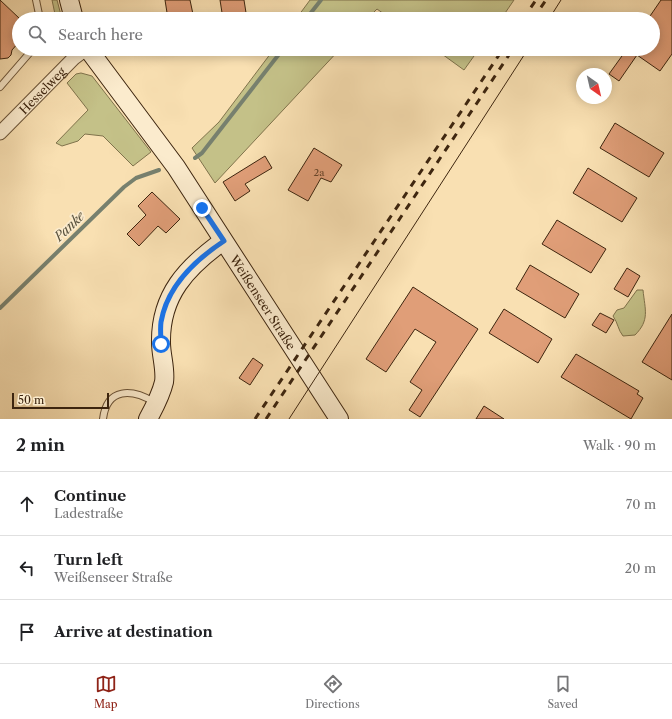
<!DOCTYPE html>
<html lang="en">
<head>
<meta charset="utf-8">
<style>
	:root { --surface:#fff; --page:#f2f2f2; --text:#202124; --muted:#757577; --line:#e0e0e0; --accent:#8f2418 }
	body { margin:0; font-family:"Libre Caslon Text",serif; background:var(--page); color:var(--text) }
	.compass { position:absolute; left:576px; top:68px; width:36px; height:36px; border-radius:50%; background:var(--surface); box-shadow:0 2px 10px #0003; rotate:146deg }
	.scale { position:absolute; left:12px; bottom:10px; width:97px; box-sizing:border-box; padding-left:4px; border:2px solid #3d250f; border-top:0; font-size:11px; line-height:14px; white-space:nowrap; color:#3d250f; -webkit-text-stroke:3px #fbebcd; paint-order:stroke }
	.stop { position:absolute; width:12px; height:12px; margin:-9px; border:3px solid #1a73e8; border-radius:50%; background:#fff }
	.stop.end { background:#1a73e8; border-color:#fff; box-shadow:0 1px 4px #0008 }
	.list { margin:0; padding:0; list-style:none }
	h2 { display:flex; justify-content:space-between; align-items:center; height:52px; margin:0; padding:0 16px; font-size:17px }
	h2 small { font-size:13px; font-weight:400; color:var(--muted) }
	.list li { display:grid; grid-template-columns:26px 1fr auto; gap:12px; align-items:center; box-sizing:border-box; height:64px; padding:0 16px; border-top:1px solid var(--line) }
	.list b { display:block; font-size:15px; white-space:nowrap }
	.list p { margin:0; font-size:13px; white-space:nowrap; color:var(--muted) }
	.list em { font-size:13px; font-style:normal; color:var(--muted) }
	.icon { flex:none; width:22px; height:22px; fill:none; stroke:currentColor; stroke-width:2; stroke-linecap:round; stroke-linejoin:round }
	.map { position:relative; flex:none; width:672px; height:419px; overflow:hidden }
	.search { position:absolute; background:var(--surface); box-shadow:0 2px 10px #0003; left:12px; right:12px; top:12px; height:44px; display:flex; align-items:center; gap:10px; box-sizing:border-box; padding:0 14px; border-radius:22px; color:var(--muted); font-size:15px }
	.sheet { height:244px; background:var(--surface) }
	nav { display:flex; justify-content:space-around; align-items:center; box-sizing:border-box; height:56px; border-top:1px solid var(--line); background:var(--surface); font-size:11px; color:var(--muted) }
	nav a { display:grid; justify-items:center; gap:2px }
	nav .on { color:var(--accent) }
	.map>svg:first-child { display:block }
	.green { fill:#c4c188; stroke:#80734c }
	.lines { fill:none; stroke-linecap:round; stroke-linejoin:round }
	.stream { stroke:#77806e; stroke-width:4 }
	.building { fill:#e09e78; stroke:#3d250f }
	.lane-casing { stroke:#6c5438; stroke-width:8 }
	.street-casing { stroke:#6c5438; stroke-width:15 }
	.secondary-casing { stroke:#3d250f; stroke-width:20 }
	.lane { stroke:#fbebcd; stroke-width:6 }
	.street { stroke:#fbebcd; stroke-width:13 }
	.secondary { stroke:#fbebcd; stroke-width:18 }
	.tram { stroke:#3d250f; stroke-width:1 }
	.rail { stroke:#3d250f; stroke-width:3; stroke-dasharray:7 7; stroke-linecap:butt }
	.route { stroke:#1a73e8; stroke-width:5 }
	.labels { text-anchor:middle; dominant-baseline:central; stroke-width:3.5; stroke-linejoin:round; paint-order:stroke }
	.number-label { font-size:10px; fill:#664329 }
	.street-label { font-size:12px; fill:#3d250f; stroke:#fbebcd }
	.water-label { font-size:13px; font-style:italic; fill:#5a533f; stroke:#fbebcd }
</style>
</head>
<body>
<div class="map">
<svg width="672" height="419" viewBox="0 0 672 419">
	<rect width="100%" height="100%" fill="#f9e0b2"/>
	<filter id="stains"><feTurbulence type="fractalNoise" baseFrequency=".005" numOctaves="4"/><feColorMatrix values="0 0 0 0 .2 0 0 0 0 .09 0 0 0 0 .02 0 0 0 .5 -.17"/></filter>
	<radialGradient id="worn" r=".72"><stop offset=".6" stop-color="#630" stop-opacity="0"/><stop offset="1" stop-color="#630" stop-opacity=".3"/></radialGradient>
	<g class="green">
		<path d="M52,0H57L62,19H56Z"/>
		<path d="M310,0H514L501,19H391L377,9L367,19H296Z"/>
		<path d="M274,49H340L215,183L192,148L219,122Z"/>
		<path d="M435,49H479L464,70Z"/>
		<path d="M81,73L92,76L151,152L133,166L103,136L85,134L78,141L62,146L56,143L88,110L67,83L76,74Z"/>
		<path d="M637,290H643C645,310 650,320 635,335L623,336C618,330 618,323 613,316L617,310L624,308Z"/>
	</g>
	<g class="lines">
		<g class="stream">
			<path d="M306,19L321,0"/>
			<path d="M195,158L202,153L283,49"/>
			<path d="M0,308L124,187L136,178L159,170"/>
		</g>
	</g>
	<g class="building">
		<path d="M0,0L19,18V42L12,50L11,55L8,58L0,59Z"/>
		<path d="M165,0H190L194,19H168Z"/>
		<path d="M220,0H244L247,19H223Z"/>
		<path d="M661,0H672V54L660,71L637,55L619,81L609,74L627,49H653V19H648Z"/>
		<path d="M615,123L664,153L649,177L600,148Z"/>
		<path d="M314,148L342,165L331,182L321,178L308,201L288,190Z"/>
		<path d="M265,156L272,168L245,184L250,191L235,201L223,182Z"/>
		<path d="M588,168L637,198L622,222L573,193Z"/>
		<path d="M152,192L180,219L166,233L158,226L139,246L127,234L146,215L138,206Z"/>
		<path d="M557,220L606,249L591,273L542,244Z"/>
		<path d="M530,265L579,294L565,318L516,289Z"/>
		<path d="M627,268L640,276L628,297L614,289Z"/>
		<path d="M413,287L478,329L420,417L409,410L422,390L410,382L436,342L415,329L386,372L366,359Z"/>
		<path d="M504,309L552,339L538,363L489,333Z"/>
		<path d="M600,313L614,320L606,333L592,325Z"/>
		<path d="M672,314V380L642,362Z"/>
		<path d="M576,354L639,391L637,394L643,398L631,419L561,377Z"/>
		<path d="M253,358L263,365L250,385L239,378Z"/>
		<path d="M484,406L504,419H476Z"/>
	</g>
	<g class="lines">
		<g class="lane-casing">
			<g id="lane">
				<path d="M36,0L40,19"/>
				<path d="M0,87L33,49"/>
				<path d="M103,419C107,387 132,389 154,402"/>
			</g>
		</g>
		<g class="street-casing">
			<g id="street">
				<path id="s1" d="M0,133L74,58L86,49"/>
			</g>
		</g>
		<g class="secondary-casing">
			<g id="secondary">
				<path d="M69,0L74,19"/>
				<path id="s2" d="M88,49L176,167L339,419"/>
				<path d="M148,419C154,408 161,395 164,382C166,370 161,355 161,343C160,295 187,267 223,241"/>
			</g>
		</g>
		<use href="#lane" class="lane"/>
		<use href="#street" class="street"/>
		<use href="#secondary" class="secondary"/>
		<g class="tram">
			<path d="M549,19L561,0"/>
			<path d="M289,419L528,49"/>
		</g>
		<g class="rail">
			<path d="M523,19L536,0"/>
			<path d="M533,19L546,0"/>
			<path d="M255,419L503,49"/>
			<path d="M266,419L513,49"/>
		</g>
	</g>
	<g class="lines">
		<path class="route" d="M161,344C161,337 160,329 161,322C167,287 195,260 224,241L202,208"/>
	</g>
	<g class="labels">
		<g class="number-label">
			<text x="319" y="172">2a</text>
		</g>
		<g class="street-label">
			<text stroke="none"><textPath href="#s1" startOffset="60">Hesselweg</textPath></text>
			<text stroke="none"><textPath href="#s2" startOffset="308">Weißenseer Straße</textPath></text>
		</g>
		<g class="water-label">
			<text transform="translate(69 226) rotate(-44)">Panke</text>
		</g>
	</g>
	<rect width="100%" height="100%" filter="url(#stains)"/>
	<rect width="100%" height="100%" fill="url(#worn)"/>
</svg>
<svg class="compass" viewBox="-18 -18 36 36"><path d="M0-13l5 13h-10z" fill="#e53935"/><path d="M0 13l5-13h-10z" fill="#757577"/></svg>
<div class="scale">50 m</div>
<div class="stop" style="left:161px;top:344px"></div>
<div class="stop end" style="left:202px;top:208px"></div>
<div class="search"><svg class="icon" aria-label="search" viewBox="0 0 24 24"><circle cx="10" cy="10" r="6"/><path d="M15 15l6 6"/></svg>Search here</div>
</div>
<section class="sheet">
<h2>2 min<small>Walk · 90 m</small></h2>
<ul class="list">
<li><svg class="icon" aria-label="ahead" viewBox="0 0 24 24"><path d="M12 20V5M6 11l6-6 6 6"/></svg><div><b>Continue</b><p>Ladestraße</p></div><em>70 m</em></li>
<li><svg class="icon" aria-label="left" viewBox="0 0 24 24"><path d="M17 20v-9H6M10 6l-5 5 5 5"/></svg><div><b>Turn left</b><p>Weißenseer Straße</p></div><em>20 m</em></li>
<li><svg class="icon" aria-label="arrive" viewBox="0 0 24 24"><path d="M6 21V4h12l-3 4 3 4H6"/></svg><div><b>Arrive at destination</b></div></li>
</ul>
</section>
<nav>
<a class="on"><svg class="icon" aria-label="map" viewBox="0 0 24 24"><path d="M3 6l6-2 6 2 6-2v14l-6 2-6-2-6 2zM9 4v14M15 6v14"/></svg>Map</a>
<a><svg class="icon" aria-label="directions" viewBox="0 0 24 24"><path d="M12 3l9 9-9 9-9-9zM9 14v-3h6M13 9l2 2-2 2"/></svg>Directions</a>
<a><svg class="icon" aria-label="saved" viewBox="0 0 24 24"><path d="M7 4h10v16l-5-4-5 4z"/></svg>Saved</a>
</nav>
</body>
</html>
